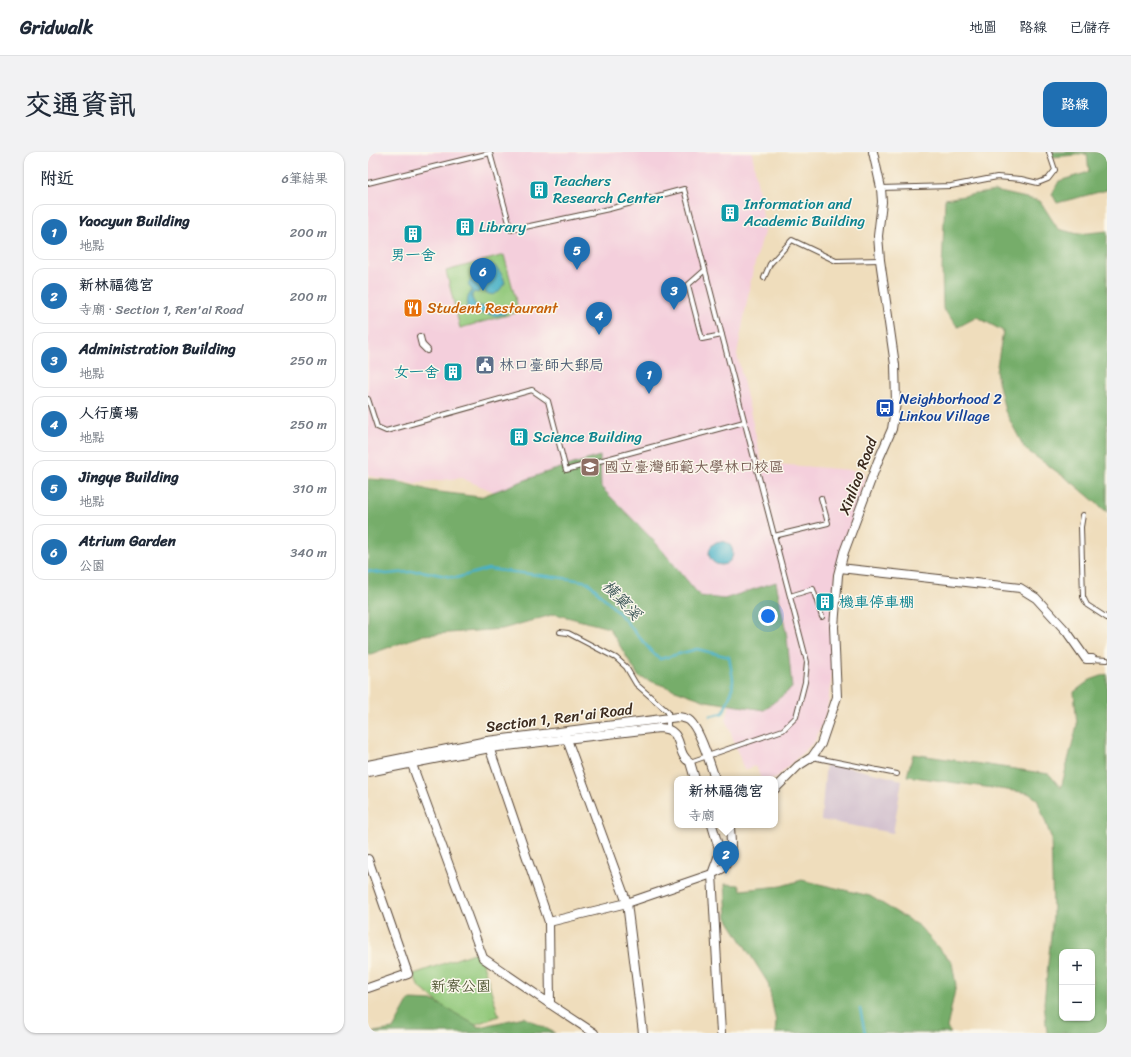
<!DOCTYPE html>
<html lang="zh-TW">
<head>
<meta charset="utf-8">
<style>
	:root { --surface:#fff; --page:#f2f2f3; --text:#1f2937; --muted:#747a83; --line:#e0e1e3; --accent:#1f6fb2 }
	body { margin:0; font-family:Sriracha,"LXGW WenKai TC",sans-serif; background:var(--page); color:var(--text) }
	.controls { position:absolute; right:12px; bottom:12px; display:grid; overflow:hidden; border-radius:8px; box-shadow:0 1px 3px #0004 }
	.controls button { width:36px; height:36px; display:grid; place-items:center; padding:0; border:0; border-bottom:1px solid var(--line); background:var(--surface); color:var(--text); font:20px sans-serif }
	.you { position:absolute; left:400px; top:464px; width:14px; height:14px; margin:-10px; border:3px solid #fff; border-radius:50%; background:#1a73e8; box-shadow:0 0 0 6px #1a73e833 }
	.badge { display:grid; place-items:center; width:26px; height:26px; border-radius:50%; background:var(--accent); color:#fff; font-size:13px; font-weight:700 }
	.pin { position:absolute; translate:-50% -33px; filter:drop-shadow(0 1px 2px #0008) }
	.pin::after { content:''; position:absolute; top:21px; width:14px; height:12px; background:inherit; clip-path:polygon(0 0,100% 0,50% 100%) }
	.popup { position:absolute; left:306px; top:624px; width:104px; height:52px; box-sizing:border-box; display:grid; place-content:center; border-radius:8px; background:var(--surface); filter:drop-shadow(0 1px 3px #0005); font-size:13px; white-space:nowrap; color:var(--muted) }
	.popup b { font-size:15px; color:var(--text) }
	.popup::after { content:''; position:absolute; left:50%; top:100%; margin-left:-8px; border:8px solid transparent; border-top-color:var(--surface) }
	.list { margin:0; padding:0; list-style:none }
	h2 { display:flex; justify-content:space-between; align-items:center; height:52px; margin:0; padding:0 16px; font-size:17px }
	h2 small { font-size:13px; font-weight:400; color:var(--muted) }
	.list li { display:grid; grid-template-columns:26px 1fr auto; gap:12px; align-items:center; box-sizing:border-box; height:56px; margin:0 8px 8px; padding:0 8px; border:1px solid var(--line); border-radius:12px }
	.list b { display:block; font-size:15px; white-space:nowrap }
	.list p { margin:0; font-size:13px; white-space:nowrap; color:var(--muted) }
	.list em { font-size:13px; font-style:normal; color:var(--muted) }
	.map { position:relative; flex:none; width:739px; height:881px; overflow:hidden; border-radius:12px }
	header { display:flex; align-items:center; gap:24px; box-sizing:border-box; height:56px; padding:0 20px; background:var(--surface); border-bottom:1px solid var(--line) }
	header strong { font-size:19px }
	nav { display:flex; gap:22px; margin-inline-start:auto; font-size:14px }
	.intro { display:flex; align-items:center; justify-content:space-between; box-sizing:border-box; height:96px; padding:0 24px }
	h1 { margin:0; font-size:28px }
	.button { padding:10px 18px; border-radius:12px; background:var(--accent); color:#fff; font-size:14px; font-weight:700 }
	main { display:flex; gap:24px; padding:0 24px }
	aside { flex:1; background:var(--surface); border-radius:12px; box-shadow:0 1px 3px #0004 }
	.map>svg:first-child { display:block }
	.built { fill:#f4cfdc }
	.industrial { fill:#d0bdcc }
	.green { fill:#93c97b; stroke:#677a4c }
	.forest { fill:#76ad6b; stroke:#586c44; fill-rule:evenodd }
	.water { fill:#47b0c6; stroke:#416d72 }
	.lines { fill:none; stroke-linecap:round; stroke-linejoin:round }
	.stream { stroke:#47b0c6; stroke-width:2.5 }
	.service-casing { stroke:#564536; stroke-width:6 }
	.pedestrian-casing { stroke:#564536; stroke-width:8 }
	.minor-casing { stroke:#564536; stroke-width:10 }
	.service { stroke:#fff; stroke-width:4 }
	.pedestrian { stroke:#fff; stroke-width:6 }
	.minor { stroke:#fff; stroke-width:8 }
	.labels { text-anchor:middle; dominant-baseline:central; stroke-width:3; stroke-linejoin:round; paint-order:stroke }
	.culture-label { font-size:15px; fill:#0d838f; stroke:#fbf7ec; text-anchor:start }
	.food-label { font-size:15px; fill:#c56008; stroke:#fbf7ec; text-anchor:start }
	.service-label { font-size:15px; fill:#4e5e75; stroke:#fbf7ec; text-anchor:start }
	.transit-label { font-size:15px; fill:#164399; stroke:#fbf7ec; text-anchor:start }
	.education-label { font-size:15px; fill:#785e54; stroke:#fbf7ec; text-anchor:start }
	.street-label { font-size:15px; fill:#3b2a1e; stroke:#fbf7ec }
	.park-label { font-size:15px; fill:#555a3a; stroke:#fbf7ec }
	.water-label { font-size:16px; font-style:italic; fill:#3f5959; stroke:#fbf7ec }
</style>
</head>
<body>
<header>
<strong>Gridwalk</strong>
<nav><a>地圖</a><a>路線</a><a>已儲存</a></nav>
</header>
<div class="intro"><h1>交通資訊</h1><a class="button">路線</a></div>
<main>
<aside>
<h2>附近<small>6筆結果</small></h2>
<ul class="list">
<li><span class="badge">1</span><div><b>Yaocyun Building</b><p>地點</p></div><em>200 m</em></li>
<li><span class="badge">2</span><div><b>新林福德宮</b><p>寺廟 · Section 1, Ren'ai Road</p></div><em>200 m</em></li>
<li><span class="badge">3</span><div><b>Administration Building</b><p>地點</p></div><em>250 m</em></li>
<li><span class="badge">4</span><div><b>人行廣場</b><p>地點</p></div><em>250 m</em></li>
<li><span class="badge">5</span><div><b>Jingye Building</b><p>地點</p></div><em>310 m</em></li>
<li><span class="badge">6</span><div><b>Atrium Garden</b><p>公園</p></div><em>340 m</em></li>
</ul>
</aside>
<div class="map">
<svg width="739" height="881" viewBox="0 0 739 881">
	<rect width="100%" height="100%" fill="#fbf7ec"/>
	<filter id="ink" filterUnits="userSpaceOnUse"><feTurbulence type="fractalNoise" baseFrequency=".025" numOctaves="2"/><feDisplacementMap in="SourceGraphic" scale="8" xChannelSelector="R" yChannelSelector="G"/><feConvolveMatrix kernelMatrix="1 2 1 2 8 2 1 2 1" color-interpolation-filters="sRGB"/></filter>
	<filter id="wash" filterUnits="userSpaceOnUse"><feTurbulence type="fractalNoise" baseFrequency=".012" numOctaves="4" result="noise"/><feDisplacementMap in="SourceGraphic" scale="16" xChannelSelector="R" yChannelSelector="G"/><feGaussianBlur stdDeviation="0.9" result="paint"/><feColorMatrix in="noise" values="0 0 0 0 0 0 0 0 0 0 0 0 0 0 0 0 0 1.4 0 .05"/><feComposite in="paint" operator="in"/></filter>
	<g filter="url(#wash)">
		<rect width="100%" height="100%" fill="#efddbc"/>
		<path class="built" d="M0,0H384L397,77L385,118L369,202L394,311L496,319L498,327L468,420L465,516L459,560L447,589L407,627H393L388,614L376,618L358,567L368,530L172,359L93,326L46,331L0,324Z"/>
		<path class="industrial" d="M458,610L534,628L525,681L453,668Z"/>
		<g class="green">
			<path d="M136,103L151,160L92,176L78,119Z"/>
			<path d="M111,799L131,864L100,875L50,834L46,822Z"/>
		</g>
		<g class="forest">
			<path d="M684,0H739V38L689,51L684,42L691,29L721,20L719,2L684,5Z"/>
			<path d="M627,39L672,49L690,77L710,82L739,79V360L706,332L657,297L637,259L628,220L635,179L609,165L590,175L575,157L574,116L577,47Z"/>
			<path d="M232,304L233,335L288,391L332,444L356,447L408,430L419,485L424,536L396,558L338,549L271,525L241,476L187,462L134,477L55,483L0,503V327L28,329L64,339L112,345L176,321Z"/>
			<path d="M739,522V881H679L676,851L685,763L683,685L669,647L660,641L539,624L545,602L681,622L693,636L709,573L706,540L722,528ZM694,800H724V866H694Z"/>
			<path d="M434,728L502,744L551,774L584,811L588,833L579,876L583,881H407L408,870L400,831L359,766L357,732L371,733L373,738L413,734Z"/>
			<path d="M41,848L66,849L111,875L156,865L187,881H0L25,877Z"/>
		</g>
		<g class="water">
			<path d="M122,111C130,116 135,122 137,131C128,143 126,147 113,137L110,141L106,140L104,143V146L108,154C118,155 129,152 137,157V162L126,164C114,158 110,166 98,159L100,145L104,138L100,133C105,121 111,116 122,111Z"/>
			<circle cx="353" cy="401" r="12"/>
		</g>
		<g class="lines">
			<g class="stream">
				<path d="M0,419L18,422L53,419L88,426L120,417L203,427L220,430L250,460L283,499L292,507L329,497L361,505L365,527L364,539L355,561L342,564"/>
				<path d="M492,857L497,881"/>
			</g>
		</g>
	</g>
	<g filter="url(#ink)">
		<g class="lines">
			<g class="service-casing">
				<g id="service">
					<path d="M0,31L122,1L143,78L241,57L316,37L439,510L437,530L428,565L415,578L322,610"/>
					<path d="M513,36L583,34L629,25L653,27L670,31L680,27L687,18L681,0"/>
					<path d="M337,118L320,133L334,187L354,183"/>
					<path d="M396,126L402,112L424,88L468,109L512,108"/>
					<path d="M0,247L9,275L18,279L164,238L180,249L198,318L376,270"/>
					<path d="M715,363L713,375L715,445L719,453L739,466"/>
					<path d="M406,384L460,371L453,346"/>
					<path d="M422,444L445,437L454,465"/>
					<path d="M192,480L200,481L248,506L258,515L268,532L300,560V577"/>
					<path d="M724,507L739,508"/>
					<path d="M444,605L529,622"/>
				</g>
			</g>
			<g class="pedestrian-casing">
				<path id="pedestrian" d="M52,185L54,193L59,198"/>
			</g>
			<g class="minor-casing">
				<g id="minor">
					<path d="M472,416L652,436L668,446L699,480L718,507H724"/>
					<path d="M197,582L259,751L275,881"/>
					<path d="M120,592L181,770L182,852"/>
					<path d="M42,607L115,806L182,852L226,881"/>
					<path d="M0,613L119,589L310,565C315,566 319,566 322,569C331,577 343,614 347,627"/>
					<path d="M0,620L122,596L291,576C318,577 306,601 322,610L327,627"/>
					<path d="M407,637L430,614L444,605L453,592L469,545L466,475L470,423L476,400L510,309L524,277L528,251L527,213L512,108L510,84L514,50L513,36L505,0"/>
					<path d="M344,673L352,700L344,722L353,881"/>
					<path d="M0,707L40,822L0,836"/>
					<path d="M181,770L259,751L344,722C347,720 353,718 355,716C367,704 362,687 362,673"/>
				</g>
			</g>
			<use href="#service" class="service"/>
			<use href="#pedestrian" class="pedestrian"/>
			<use href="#minor" class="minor"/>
		</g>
	</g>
	<defs>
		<g id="building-square" transform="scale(1)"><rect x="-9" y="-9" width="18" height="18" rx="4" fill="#0f9aa8" stroke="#fbf7ec"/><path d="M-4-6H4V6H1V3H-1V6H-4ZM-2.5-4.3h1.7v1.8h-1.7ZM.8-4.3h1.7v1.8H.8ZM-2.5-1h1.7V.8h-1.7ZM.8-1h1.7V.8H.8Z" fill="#fff"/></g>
		<g id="restaurant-square" transform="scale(1)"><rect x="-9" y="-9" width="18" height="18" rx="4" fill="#e8710a" stroke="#fbf7ec"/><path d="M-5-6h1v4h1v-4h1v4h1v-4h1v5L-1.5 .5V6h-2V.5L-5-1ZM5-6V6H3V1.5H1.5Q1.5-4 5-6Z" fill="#fff"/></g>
		<g id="civic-square" transform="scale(1)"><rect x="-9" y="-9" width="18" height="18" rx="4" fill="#5c6f8a" stroke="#fbf7ec"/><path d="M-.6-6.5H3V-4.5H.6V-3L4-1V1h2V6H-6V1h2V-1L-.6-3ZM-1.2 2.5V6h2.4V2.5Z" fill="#fff"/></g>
		<g id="bus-square" transform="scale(1)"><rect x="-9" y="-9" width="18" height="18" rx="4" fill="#1a4fb4" stroke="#fbf7ec"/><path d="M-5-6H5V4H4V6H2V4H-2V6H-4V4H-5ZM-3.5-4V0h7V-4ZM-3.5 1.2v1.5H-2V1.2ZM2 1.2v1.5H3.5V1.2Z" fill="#fff"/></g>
		<g id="university-square" transform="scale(1)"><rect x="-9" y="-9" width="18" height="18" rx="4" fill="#8d6e63" stroke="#fbf7ec"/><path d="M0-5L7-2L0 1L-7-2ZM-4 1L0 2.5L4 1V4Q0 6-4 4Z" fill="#fff"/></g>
	</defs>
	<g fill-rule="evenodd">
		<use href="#building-square" x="171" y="38"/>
		<use href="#building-square" x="362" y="61"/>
		<use href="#building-square" x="97" y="75"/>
		<use href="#building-square" x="45" y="82"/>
		<use href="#restaurant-square" x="45" y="156"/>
		<use href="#civic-square" x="117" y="213"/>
		<use href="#building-square" x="85" y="220"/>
		<use href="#bus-square" x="517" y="256"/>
		<use href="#building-square" x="151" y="285"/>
		<use href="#university-square" x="222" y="315"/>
		<use href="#building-square" x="457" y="450"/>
	</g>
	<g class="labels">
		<g class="culture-label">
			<text x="185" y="29">Teachers<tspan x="185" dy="17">Research Center</tspan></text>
			<text x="376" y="52">Information and<tspan x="376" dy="17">Academic Building</tspan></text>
			<text x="111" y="75">Library</text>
			<text x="45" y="103" text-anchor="middle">男一舍</text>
			<text x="71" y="220" text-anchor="end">女一舍</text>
			<text x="165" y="285">Science Building</text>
			<text x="471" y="450">機車停車棚</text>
		</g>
		<g class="food-label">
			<text x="59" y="156">Student Restaurant</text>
		</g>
		<g class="service-label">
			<text x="131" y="213">林口臺師大郵局</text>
		</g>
		<g class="transit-label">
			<text x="531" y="247">Neighborhood 2<tspan x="531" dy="17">Linkou Village</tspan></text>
		</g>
		<g class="education-label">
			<text x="236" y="315">國立臺灣師範大學林口校區</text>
		</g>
		<g class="street-label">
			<text transform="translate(490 324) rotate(-69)">Xinliao Road</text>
			<text transform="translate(191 566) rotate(-7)">Section 1, Ren'ai Road</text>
		</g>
		<g class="park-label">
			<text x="93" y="834">新寮公園</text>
		</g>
		<g class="water-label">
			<text transform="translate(254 448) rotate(46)">橫窠溪</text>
		</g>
	</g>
</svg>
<div class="controls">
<button>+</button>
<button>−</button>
</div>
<div class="you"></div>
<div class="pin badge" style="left:281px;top:242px">1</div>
<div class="pin badge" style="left:358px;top:722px">2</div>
<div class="popup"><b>新林福德宮</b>寺廟</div>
<div class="pin badge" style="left:306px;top:158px">3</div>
<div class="pin badge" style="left:231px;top:183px">4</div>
<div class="pin badge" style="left:209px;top:118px">5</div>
<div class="pin badge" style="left:115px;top:139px">6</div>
</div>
</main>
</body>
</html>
